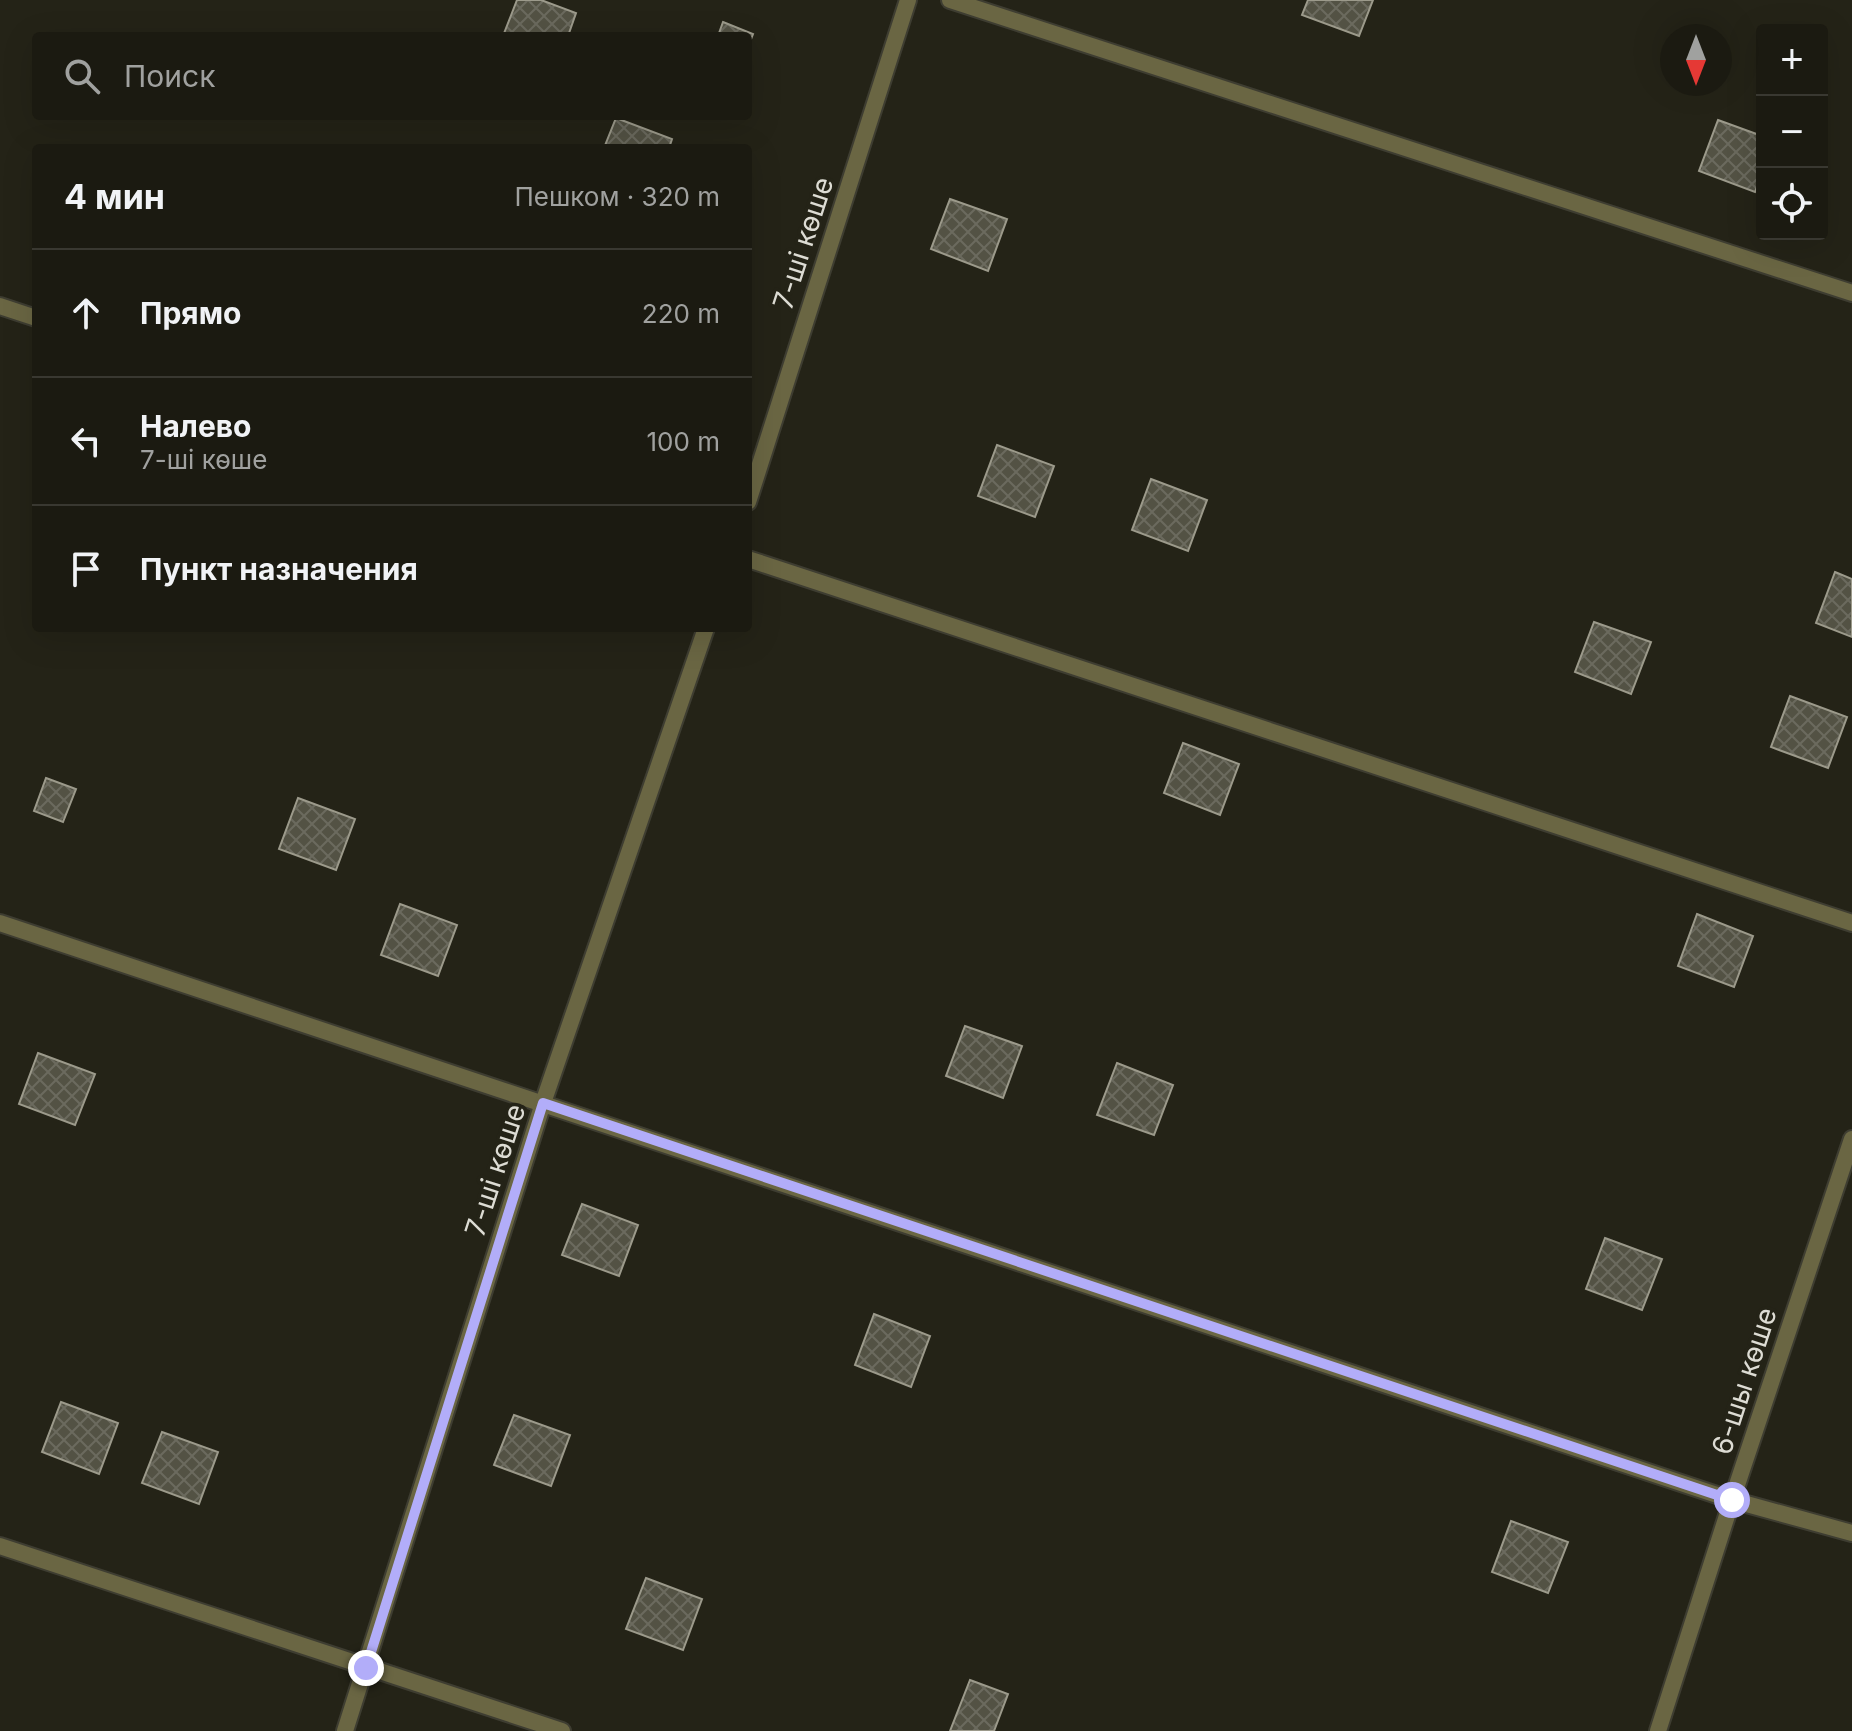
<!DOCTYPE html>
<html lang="ru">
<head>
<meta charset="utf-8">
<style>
	:root { --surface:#1b1a11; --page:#24231a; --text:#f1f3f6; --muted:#a0a19f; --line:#393831 }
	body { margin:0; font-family:Inter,sans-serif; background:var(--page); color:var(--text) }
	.controls { position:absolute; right:24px; top:24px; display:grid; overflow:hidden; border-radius:8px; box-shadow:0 8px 32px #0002 }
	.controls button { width:72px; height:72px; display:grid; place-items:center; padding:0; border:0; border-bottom:2px solid var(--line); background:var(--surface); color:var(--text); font:40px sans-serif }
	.compass { position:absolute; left:1660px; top:24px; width:72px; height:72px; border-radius:50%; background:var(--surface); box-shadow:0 8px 32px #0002; rotate:180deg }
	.stop { position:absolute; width:24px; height:24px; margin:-18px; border:6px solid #b2adf9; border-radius:50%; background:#fff }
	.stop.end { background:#b2adf9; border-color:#fff; box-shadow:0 2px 8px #0008 }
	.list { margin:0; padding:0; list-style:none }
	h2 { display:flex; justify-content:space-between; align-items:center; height:104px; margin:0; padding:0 32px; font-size:34px }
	h2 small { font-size:26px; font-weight:400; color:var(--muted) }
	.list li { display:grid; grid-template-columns:52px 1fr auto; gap:24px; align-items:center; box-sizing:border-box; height:128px; padding:0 32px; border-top:2px solid var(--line) }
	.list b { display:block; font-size:30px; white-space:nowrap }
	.list p { margin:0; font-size:26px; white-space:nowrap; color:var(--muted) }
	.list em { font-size:26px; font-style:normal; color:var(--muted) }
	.icon { flex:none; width:44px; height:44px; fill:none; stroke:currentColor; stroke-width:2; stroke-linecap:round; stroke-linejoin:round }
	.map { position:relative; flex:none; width:1852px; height:1731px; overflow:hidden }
	.search { position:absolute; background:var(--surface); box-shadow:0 8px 32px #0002; left:32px; top:32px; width:720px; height:88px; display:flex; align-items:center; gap:20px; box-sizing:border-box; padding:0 28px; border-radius:8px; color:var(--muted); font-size:30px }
	.panel { position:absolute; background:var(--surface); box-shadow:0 8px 32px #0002; left:32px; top:144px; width:720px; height:488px; border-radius:8px }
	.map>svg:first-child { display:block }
	.building { fill:url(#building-cross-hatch); stroke:#9c9a8b; stroke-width:2 }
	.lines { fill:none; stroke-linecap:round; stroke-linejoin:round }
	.service-casing { stroke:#3e3d31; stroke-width:20 }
	.service { stroke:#6a6643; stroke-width:16 }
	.route { stroke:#b2adf9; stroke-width:10 }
	.labels { text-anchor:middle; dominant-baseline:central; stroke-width:7; stroke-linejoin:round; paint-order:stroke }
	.street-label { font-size:28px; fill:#dddcd4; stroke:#242317 }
</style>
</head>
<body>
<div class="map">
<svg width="1852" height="1731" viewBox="0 0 1852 1731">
	<defs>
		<pattern id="building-cross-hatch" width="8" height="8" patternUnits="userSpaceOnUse" patternTransform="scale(2)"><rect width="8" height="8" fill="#535244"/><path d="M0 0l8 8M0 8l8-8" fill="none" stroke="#6b6a5e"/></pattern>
	</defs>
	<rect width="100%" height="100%" fill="#242317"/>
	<g class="building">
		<path d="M517,0H541L576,13L568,36H503Z"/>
		<path d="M1308,0H1373L1359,36L1302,15Z"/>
		<path d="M723,22L753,34L748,47V36H718Z"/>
		<path d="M616,118L672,139L669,148H604Z"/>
		<path d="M1718,120L1762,136V174L1755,192L1699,171Z"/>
		<path d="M950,199L1007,219L988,271L931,249Z"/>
		<path d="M997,445L1054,466L1035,517L978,496Z"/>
		<path d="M1151,479L1207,500L1188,551L1132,530Z"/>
		<path d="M1835,572L1852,579V637L1816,623Z"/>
		<path d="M1594,622L1651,642L1631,694L1575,672Z"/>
		<path d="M1790,696L1847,717L1828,768L1771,747Z"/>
		<path d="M1183,743L1239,764L1220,815L1164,793Z"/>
		<path d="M46,778L76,789L63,822L34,811Z"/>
		<path d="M298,798L355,819L336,870L279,849Z"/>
		<path d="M400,904L457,925L438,976L381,955Z"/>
		<path d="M1697,914L1753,936L1734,987L1678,966Z"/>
		<path d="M965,1026L1022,1046L1003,1098L946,1076Z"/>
		<path d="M38,1053L95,1074L75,1125L19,1104Z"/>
		<path d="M1117,1063L1173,1085L1154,1135L1097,1115Z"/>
		<path d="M582,1204L638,1225L619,1276L562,1255Z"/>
		<path d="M1605,1238L1662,1259L1642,1310L1586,1289Z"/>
		<path d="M874,1314L930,1336L911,1387L855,1365Z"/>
		<path d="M61,1402L118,1423L99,1474L42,1452Z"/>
		<path d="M514,1415L570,1435L551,1486L494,1465Z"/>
		<path d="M162,1432L218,1452L199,1504L142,1483Z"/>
		<path d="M1511,1521L1568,1542L1548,1593L1492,1572Z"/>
		<path d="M646,1578L702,1599L683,1650L626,1629Z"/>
		<path d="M970,1680L1008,1694L994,1731H950Z"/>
	</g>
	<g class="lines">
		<g class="service-casing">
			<g id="service">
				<path d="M950,0L1852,293"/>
				<path d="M0,306L36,318"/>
				<path d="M748,502L908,0"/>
				<path d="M748,559L1852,923"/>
				<path d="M0,923L1732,1500L1852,1533"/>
				<path d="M0,1546L562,1731"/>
				<path d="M345,1731L543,1103L706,628"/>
				<path d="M1658,1731L1732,1500L1852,1139"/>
			</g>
		</g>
		<use href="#service" class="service"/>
	</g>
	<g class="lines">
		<path class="route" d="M366,1668L543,1103L1732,1500"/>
	</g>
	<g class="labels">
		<g class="street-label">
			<text transform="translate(803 243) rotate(-72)">7-ші көше</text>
			<text transform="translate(495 1170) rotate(-72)">7-ші көше</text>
			<text transform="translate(1744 1381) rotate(-72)">6-шы көше</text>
		</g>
	</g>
</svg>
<div class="controls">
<button>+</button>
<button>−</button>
<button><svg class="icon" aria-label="locate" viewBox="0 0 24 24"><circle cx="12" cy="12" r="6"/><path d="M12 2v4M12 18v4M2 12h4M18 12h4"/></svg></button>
</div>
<svg class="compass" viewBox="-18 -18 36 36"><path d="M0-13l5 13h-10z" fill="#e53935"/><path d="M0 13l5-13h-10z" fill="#a0a19f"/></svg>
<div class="stop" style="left:1732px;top:1500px"></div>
<div class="stop end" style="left:366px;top:1668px"></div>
<div class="search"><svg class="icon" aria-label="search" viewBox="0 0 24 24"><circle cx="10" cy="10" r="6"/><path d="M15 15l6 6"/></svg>Поиск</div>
<section class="panel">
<h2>4 мин<small>Пешком · 320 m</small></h2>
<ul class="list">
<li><svg class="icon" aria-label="ahead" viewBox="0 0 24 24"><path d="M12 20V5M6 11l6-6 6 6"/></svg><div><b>Прямо</b></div><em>220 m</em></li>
<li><svg class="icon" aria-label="left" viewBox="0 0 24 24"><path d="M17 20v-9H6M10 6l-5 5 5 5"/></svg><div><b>Налево</b><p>7-ші көше</p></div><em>100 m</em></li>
<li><svg class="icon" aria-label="arrive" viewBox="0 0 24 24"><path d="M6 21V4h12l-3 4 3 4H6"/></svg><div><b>Пункт назначения</b></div></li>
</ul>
</section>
</div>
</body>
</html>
